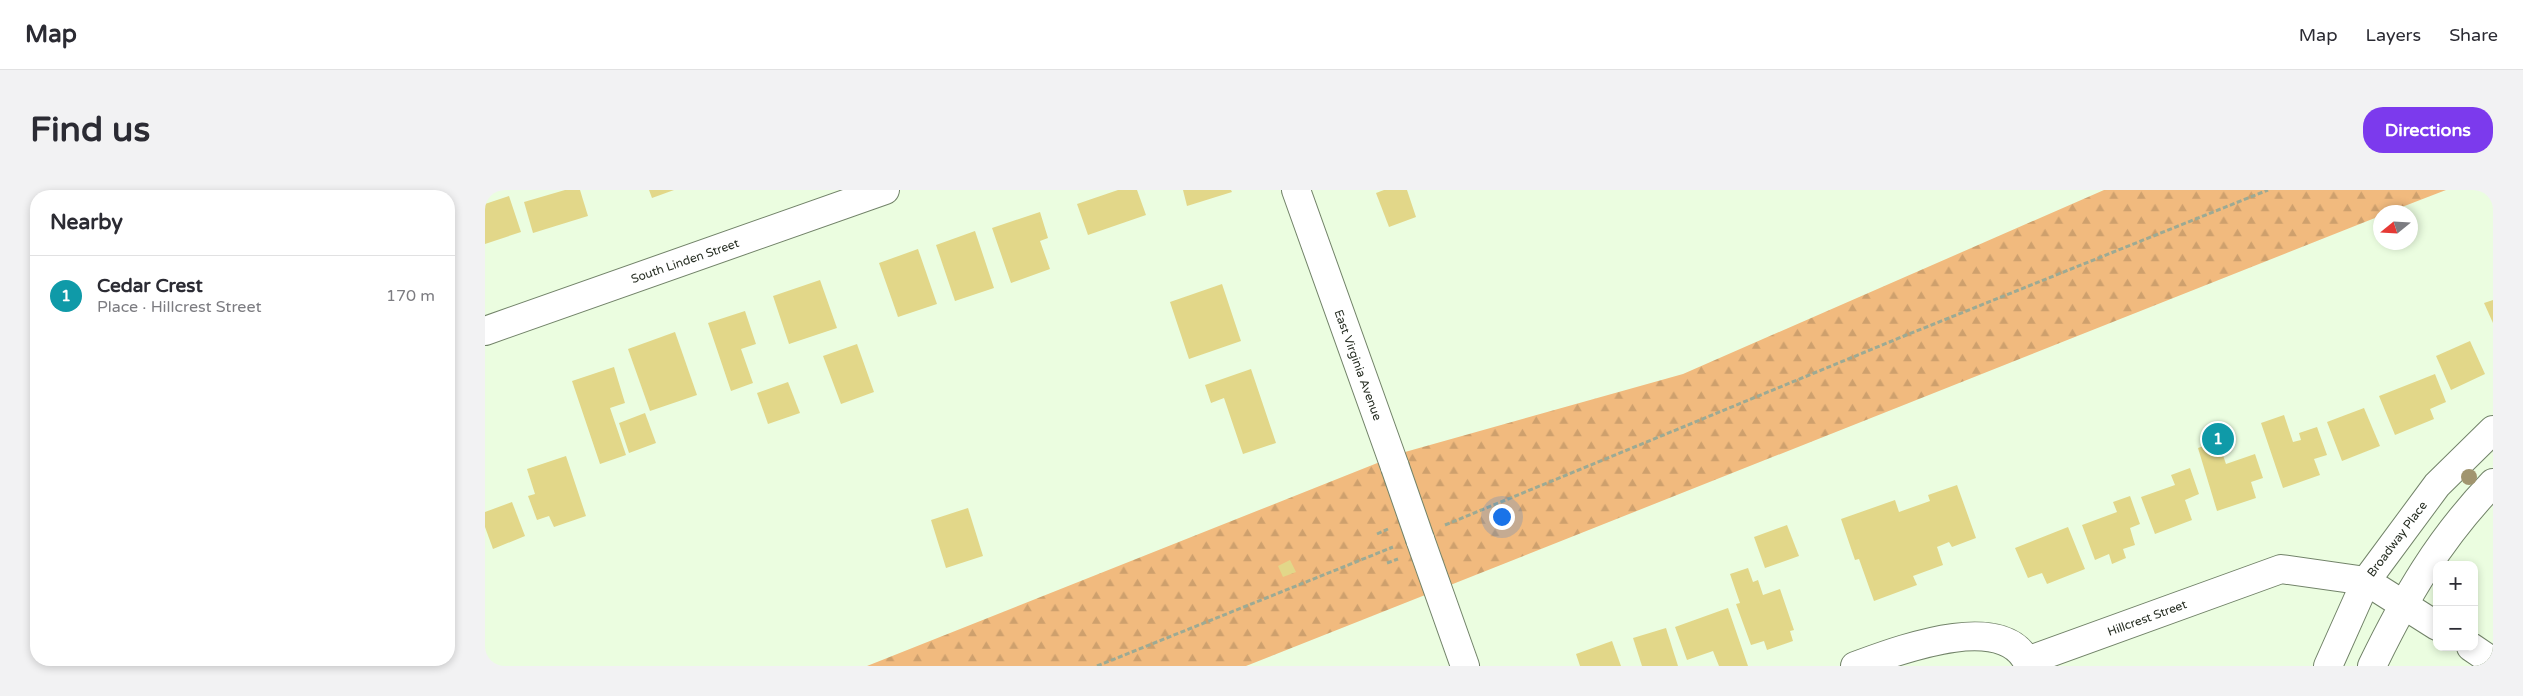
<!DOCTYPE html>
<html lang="en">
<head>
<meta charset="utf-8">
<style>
	:root { --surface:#fff; --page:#f2f2f3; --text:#2b2b33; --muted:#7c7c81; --line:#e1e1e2; --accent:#7c3aed }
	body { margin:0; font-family:"Varela Round",sans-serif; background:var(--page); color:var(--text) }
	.controls { position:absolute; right:15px; bottom:15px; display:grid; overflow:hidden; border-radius:10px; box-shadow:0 2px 8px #0003 }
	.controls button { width:45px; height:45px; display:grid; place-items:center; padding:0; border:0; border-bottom:1px solid var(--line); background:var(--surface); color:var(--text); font:25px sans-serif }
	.compass { position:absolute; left:1888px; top:15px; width:45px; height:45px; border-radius:50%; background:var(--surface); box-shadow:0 2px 8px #0003; rotate:252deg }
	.you { position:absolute; left:1016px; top:326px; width:18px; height:18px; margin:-12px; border:4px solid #fff; border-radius:50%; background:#1a73e8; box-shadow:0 0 0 8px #1a73e833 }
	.badge { display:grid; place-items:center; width:32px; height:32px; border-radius:50%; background:var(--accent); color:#fff; font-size:16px; font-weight:700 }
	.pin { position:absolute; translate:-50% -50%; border:2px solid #fff; box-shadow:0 1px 5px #0006 }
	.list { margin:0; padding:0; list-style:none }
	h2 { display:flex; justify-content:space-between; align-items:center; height:65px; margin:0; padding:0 20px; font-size:21px }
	h2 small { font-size:16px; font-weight:400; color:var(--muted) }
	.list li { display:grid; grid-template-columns:32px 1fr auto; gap:15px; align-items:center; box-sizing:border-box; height:80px; padding:0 20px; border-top:1px solid var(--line) }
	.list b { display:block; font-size:19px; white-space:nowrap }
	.list p { margin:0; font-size:16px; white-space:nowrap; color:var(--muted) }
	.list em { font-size:16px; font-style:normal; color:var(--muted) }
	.map { position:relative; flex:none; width:2008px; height:476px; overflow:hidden; border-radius:20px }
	header { display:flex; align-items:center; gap:30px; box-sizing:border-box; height:70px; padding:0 25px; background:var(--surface); border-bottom:1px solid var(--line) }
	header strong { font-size:24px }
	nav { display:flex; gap:28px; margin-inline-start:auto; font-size:18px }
	.intro { display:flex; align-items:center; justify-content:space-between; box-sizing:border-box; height:120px; padding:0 30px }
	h1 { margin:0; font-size:35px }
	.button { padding:12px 22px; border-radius:20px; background:var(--accent); color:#fff; font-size:18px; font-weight:700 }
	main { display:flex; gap:30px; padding:0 30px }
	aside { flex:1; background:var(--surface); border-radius:20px; box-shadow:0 2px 8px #0003 }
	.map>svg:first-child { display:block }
	.forest { fill:url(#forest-firs) }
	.building { fill:#e2d789 }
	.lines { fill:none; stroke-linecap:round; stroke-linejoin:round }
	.minor-casing { stroke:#728369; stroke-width:30 }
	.major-casing { stroke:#728369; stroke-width:30 }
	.path { stroke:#9caa94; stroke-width:3; stroke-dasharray:5 2.5; stroke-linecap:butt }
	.minor { stroke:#fff; stroke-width:28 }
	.major { stroke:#fff; stroke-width:28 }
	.minor-bridge-casing { stroke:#728369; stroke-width:30; stroke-linecap:butt }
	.minor-bridge { stroke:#fff; stroke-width:28 }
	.tree { fill:#a1956f }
	.labels { text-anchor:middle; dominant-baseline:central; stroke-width:4; stroke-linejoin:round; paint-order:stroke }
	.street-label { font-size:12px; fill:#262d22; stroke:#fff }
</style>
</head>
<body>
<header>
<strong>Map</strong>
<nav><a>Map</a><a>Layers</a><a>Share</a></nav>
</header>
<div class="intro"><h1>Find us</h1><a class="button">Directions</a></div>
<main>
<aside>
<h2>Nearby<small></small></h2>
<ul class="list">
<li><span class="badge" style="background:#0f9aa8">1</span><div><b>Cedar Crest</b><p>Place · Hillcrest Street</p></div><em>170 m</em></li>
</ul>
</aside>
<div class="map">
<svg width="2008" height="476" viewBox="0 0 2008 476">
	<defs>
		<pattern id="forest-firs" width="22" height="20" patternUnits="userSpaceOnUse" patternTransform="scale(1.25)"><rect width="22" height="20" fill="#f1ba7e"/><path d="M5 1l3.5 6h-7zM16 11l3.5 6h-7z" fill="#cea06d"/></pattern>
	</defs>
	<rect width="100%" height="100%" fill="#ebfde0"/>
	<path class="forest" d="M1619,0H1961L1904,22H1896L1895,26L761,476H382L920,262L1198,184Z"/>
	<g class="building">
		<path d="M80,0H95L103,26L48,43L39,12Z"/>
		<path d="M164,0H189L167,8Z"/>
		<path d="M633,0H652L661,25L603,45L592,14Z"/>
		<path d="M698,0H746L747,2L702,16Z"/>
		<path d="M899,0H922L931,27L904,37L891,3Z"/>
		<path d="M24,6L36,42L0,54V14Z"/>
		<path d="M555,22L563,48L555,51L565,79L526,93L507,38Z"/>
		<path d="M490,41L509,98L470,111L451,55Z"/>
		<path d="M433,59L452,114L413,127L394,73Z"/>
		<path d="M335,90L352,138L304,154L288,106Z"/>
		<path d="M737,94L756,151L704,169L685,112Z"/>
		<path d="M2008,110V133L1999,113Z"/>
		<path d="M260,121L271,154L256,159L268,193L246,201L223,133Z"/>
		<path d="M190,142L212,205L165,221L143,159Z"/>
		<path d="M1985,151L2000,184L1966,200L1951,166Z"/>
		<path d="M372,154L389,202L356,214L338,166Z"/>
		<path d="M129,177L140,213L125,218L141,265L115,274L87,191Z"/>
		<path d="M766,179L791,253L758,264L739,208L726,213L720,195Z"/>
		<path d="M1950,184L1961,212L1945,219L1949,229L1910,245L1894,206Z"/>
		<path d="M303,192L315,223L283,234L272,203Z"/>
		<path d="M1879,218L1895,256L1857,271L1842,232Z"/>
		<path d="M160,223L171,253L144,263L134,233Z"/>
		<path d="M1799,225L1808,252L1816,250L1814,243L1832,237L1842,265L1829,269L1835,285L1798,298L1776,233Z"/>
		<path d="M1733,251L1741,274L1770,264L1778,288L1766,292L1771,308L1732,321L1713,258Z"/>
		<path d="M81,266L101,326L69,337L64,326L52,330L43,306L50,304L42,279Z"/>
		<path d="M1705,278L1714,304L1700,310L1707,330L1670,344L1656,307L1690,295L1686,285Z"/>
		<path d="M1472,295L1491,348L1467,357L1464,352L1452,357L1458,375L1428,386L1432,395L1389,411L1374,369L1370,370L1356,329L1410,310L1414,322L1445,311L1443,305Z"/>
		<path d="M1645,306L1655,334L1645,338L1650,355L1638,359L1641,368L1627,374L1624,364L1610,370L1597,335L1632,322L1628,312Z"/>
		<path d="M27,312L40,346L8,359L0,337V322Z"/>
		<path d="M483,318L498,366L461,378L446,330Z"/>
		<path d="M1302,335L1314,366L1280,378L1269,347Z"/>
		<path d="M1583,337L1600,379L1562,394L1557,383L1543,388L1530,358Z"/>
		<path d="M805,370L811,382L798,387L793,376Z"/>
		<path d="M1263,378L1268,392L1273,390L1278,405L1295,399L1309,440L1305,441L1308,451L1282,460L1279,451L1266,455L1251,414L1255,413L1245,384Z"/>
		<path d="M1243,418L1263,476H1234L1228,461L1202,470L1190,437Z"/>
		<path d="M1181,438L1193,476H1157L1148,448Z"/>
		<path d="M1127,451L1136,476H1095L1091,464Z"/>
	</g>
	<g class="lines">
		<g class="minor-casing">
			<g id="minor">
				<path d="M811,0L910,277"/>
				<path d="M935,349L980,476"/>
				<path d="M1986,457L2008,472"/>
				<path d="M1542,471L1796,379L1881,391L1952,436"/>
				<path d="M1370,476C1409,462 1522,417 1544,476"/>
				<path d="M1843,476L1881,391L1952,295L2008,240"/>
				<path d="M1887,476C1921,406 1954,349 2008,293"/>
			</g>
		</g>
		<g class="major-casing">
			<path id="major" d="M0,141L400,0"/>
		</g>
		<g class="path">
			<path d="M960,335L1419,146L1783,0"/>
			<path d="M892,344L903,339"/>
			<path d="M902,373L913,369"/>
			<path d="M612,476L908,357"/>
		</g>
		<use href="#minor" class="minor"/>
		<use href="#major" class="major"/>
		<g class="minor-bridge-casing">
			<path id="minor-bridge" d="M910,277L935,349"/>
		</g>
		<use href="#minor-bridge" class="minor-bridge"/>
	</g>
	<circle class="tree" cx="1984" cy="287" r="8"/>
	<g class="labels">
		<g class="street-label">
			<text transform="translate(200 71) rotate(-19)">South Linden Street</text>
			<text transform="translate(873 175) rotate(70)">East Virginia Avenue</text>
			<text transform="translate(1912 349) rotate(-53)">Broadway Place</text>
			<text transform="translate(1662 428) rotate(-20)">Hillcrest Street</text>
		</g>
	</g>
</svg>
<div class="controls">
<button>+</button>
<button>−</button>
</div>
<svg class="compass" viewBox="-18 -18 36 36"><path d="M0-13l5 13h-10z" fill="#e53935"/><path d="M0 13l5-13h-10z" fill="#7c7c81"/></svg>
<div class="you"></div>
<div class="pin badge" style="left:1733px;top:249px;background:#0f9aa8">1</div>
</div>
</main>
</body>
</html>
